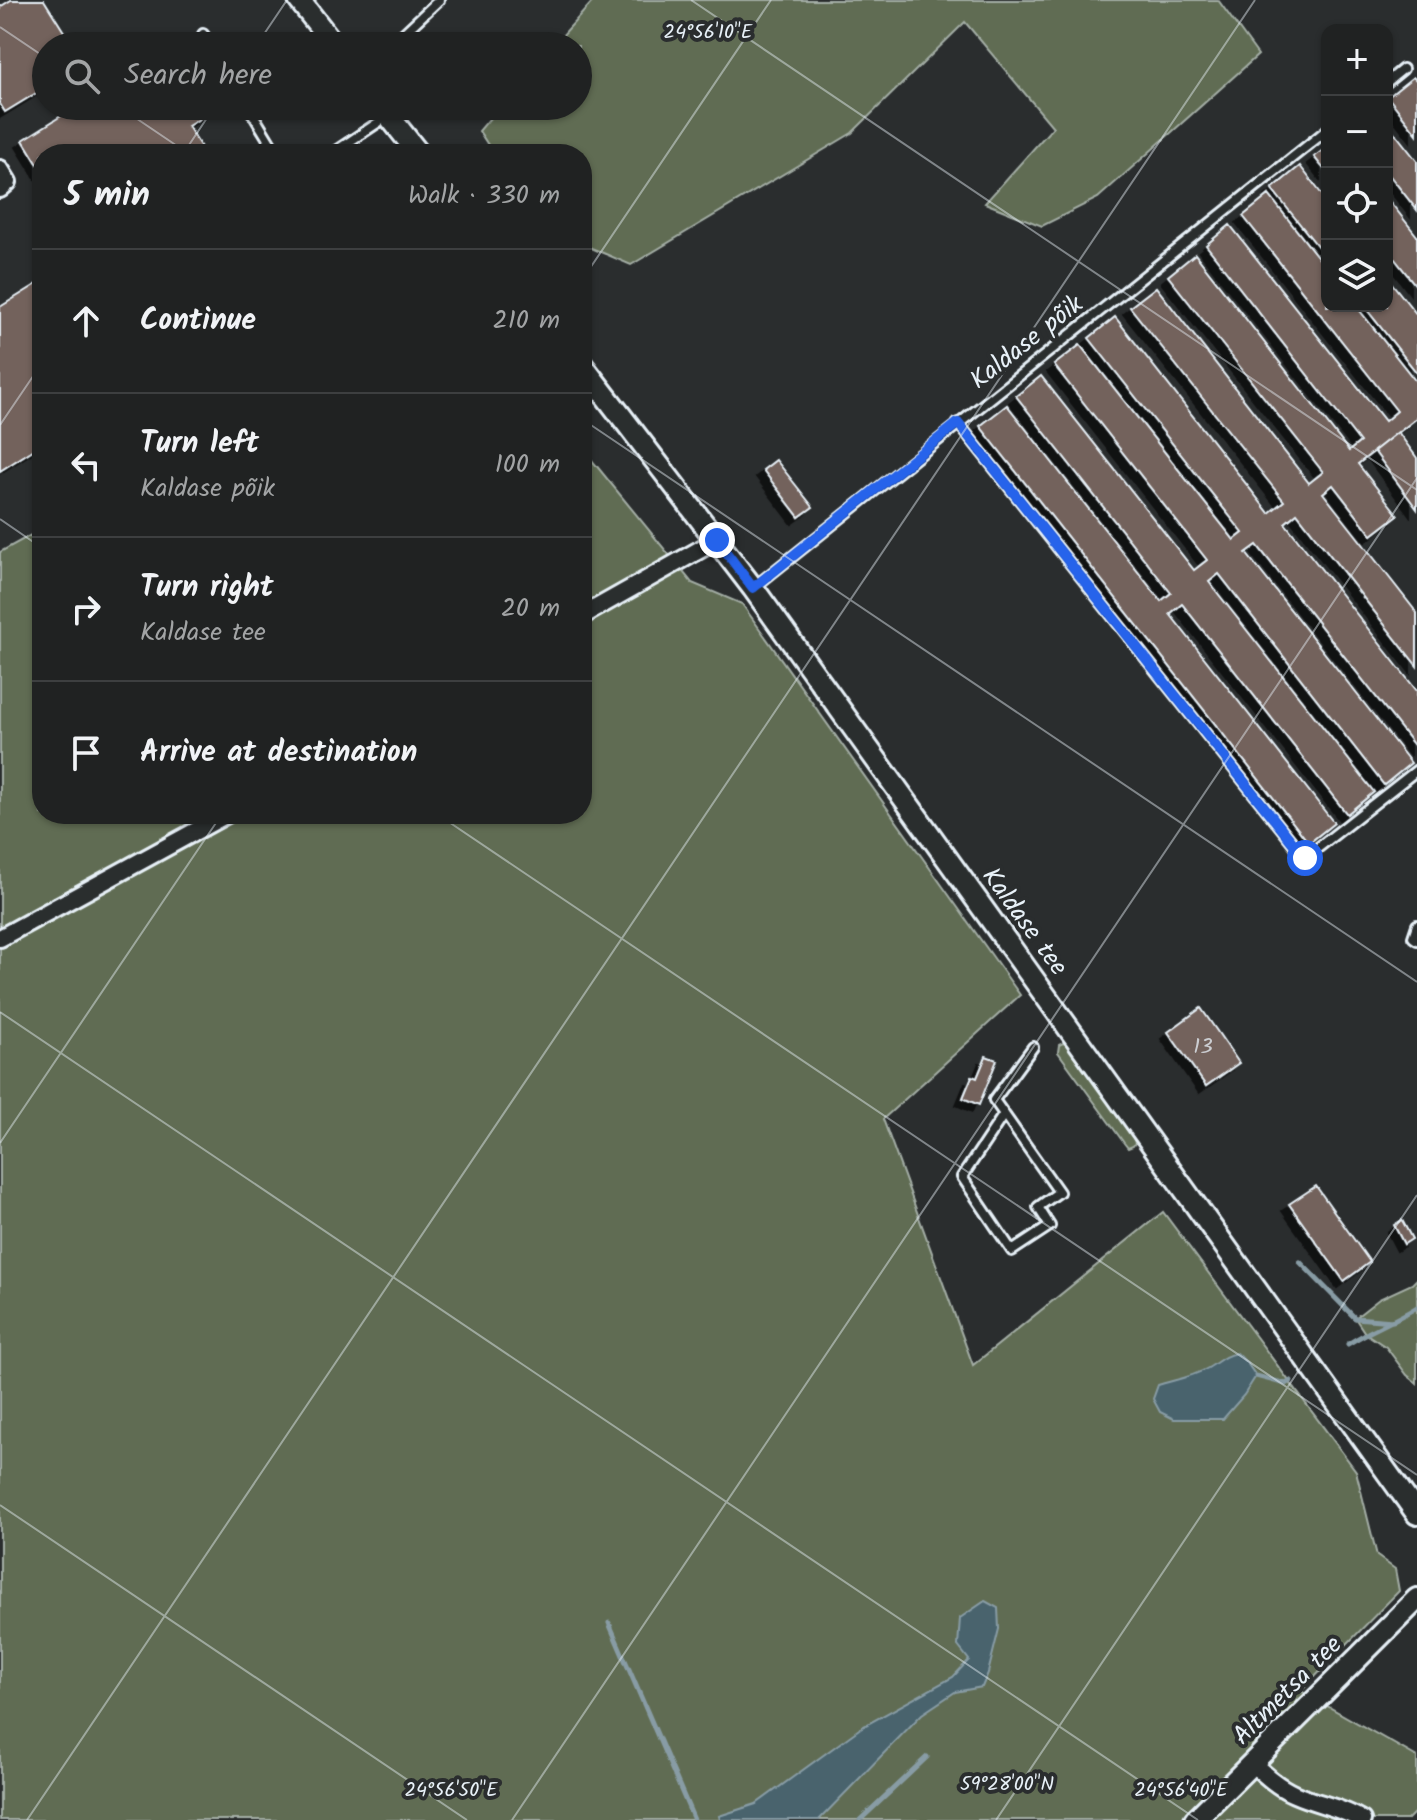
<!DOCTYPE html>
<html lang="en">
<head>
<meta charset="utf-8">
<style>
	:root { --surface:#202222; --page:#2d2f2f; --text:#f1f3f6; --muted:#a2a4a5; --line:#3d3f40 }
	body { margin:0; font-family:Kalam,sans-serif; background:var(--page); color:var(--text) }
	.controls { position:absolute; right:24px; top:24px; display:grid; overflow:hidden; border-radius:16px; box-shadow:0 2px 6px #0004 }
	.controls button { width:72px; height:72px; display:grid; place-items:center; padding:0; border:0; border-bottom:2px solid var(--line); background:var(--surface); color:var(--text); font:40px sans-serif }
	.stop { position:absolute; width:24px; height:24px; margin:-18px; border:6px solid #2563eb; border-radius:50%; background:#fff }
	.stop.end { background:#2563eb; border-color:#fff; box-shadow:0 2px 8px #0008 }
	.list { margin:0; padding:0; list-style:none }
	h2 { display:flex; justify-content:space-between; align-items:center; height:104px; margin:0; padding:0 32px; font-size:34px }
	h2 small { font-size:26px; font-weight:400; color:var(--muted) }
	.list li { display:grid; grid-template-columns:52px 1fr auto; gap:24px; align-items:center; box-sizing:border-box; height:144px; padding:0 32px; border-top:2px solid var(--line) }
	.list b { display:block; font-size:30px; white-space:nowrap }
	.list p { margin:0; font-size:26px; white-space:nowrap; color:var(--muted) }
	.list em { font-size:26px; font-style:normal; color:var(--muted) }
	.icon { flex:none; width:44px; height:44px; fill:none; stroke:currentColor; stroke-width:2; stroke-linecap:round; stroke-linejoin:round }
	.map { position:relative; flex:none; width:1417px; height:1820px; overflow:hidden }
	.search { position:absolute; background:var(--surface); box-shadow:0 2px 6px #0004; left:32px; top:32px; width:560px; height:88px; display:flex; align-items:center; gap:20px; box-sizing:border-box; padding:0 28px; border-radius:44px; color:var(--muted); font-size:30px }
	.panel { position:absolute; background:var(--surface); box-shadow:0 2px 6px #0004; left:32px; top:144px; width:560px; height:680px; border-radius:32px }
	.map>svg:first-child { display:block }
	.green { fill:#606c53; stroke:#a4aea6; stroke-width:2 }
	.water { fill:#48636d; stroke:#889ca5; stroke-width:2 }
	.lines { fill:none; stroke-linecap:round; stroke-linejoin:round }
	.stream { stroke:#889ca5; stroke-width:5 }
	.building { fill:#73625b; stroke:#e8f1f8; stroke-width:2; filter:url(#shadow) }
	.service-casing { stroke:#e8f1f8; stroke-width:14 }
	.minor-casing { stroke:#e8f1f8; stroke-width:22 }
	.tertiary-casing { stroke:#e8f1f8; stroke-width:26 }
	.service { stroke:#2a2d2e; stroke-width:8 }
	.minor { stroke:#2a2d2e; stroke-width:16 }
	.tertiary { stroke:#2a2d2e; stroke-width:20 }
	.route { stroke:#2563eb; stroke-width:10 }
	.ticks { fill:none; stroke:#e8f1f8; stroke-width:2; stroke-opacity:0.45 }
	.labels { text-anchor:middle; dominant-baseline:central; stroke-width:8; stroke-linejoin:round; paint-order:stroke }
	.number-label { font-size:22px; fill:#cbcdd1 }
	.street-label { font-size:26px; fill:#e8f1f8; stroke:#2a2d2e }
	.ticks-label { font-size:20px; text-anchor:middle; fill:#e8f1f8; stroke:#2a2d2e; stroke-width:8; stroke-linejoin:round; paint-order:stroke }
</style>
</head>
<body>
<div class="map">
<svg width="1417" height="1820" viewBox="0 0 1417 1820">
	<defs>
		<filter id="shadow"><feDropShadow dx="-7" dy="7" stdDeviation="0" flood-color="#0009"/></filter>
	</defs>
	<rect width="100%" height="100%" fill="#2a2d2e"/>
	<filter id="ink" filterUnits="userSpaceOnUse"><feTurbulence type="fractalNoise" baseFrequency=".0125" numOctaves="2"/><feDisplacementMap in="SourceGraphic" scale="16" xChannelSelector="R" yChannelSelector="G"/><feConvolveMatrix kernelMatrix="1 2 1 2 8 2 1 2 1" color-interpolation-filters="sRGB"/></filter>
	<g filter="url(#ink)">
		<g class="green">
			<path d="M594,0H1218L1258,55L1098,198L1042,226L985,203L1053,127L965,22L852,133L631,265L582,244V154H494L479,131L500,106H578V46H553Z"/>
			<path d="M582,448L692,583L742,604L1020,995L883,1119L973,1365L1163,1212L1356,1471L1377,1556L1395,1569L1399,1591L1301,1691L1417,1757V1810L1407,1820H0V552L42,529V814H582Z"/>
			<path d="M1063,1043L1068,1045L1073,1051L1133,1138L1135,1143L1133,1146L1128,1148L1124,1143L1058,1052L1059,1045Z"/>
			<path d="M1417,1279V1383L1407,1375L1386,1347L1365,1333L1355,1318L1379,1299L1412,1284Z"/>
		</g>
		<g class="water">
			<path d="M1237,1353L1247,1363L1256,1376L1244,1395L1223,1419H1174L1160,1412L1153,1399L1158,1385C1174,1380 1193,1377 1208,1368C1220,1361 1222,1356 1237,1353Z"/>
			<path d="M985,1601L998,1608L999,1629L988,1673L982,1687L955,1692L922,1714L819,1820H720L719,1816L756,1804L862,1727L953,1677L969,1660L958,1646L960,1618Z"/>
		</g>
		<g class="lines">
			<g class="stream">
				<path d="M1300,1262L1355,1318L1393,1321"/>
				<path d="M1348,1344C1370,1330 1395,1321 1417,1307"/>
				<path d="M1256,1376L1286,1384L1291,1381"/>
				<path d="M609,1623L694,1820"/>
				<path d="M860,1820L927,1757"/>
			</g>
		</g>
		<g class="building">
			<path d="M11,0H44L73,46H46V87L5,112L0,104V7Z"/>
			<path d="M1413,77L1417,81V134L1388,97Z"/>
			<path d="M77,106H220L188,126L205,154H42V171L23,140Z"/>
			<path d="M1387,123L1417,161V210L1387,172Z"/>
			<path d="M1327,147V173L1314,157Z"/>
			<path d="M1300,166L1327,201V258L1272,189Z"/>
			<path d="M1269,195L1327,269V306H1356L1417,383V418L1358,464L1398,515L1372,535L1333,485L1323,493L1417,613V666L1297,513L1285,523L1417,691V749L1257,545L1246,553L1411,763L1384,785L1219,574L1209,582L1374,792L1347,814L1182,604L1170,614L1334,823L1309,843L980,426L1007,405L1161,601L1171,593L1016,396L1041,376L1194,570L1207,560L1054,365L1080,345L1234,540L1243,533L1089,338L1115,317L1269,513L1284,501L1130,307L1156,287L1309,483L1323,472L1168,276L1195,254L1349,451L1360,442L1206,245L1230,225L1385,421L1397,411L1243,216Z"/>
			<path d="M1387,198L1417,236V287L1387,249Z"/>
			<path d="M1387,277L1417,315V373L1364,306H1387Z"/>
			<path d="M42,281V444L0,471V307Z"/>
			<path d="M1398,432L1417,458V509L1374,451Z"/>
			<path d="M776,460L813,507L799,517L763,470Z"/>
			<path d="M1201,1008L1239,1063L1206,1086L1168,1032Z"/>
			<path d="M986,1056L997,1060L979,1105L963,1098L972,1076L977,1078Z"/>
			<path d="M1316,1186L1370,1262L1344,1281L1289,1204Z"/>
			<path d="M1402,1220L1412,1239L1404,1244L1394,1225Z"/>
		</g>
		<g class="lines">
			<g class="service-casing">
				<g id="service">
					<path d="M203,34L211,46"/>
					<path d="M390,46L439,0"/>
					<path d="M1387,82L1403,69"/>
					<path d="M248,106L277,154"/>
					<path d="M331,154L388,116"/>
					<path d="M958,423L1305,858L1417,770"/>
					<path d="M753,588L1327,130"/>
					<path d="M1417,925L1413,937L1417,940"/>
					<path d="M1004,1114L962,1177L1012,1251L1050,1226L1038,1207L1059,1192L994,1100L1033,1047"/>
				</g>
			</g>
			<g class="minor-casing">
				<g id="minor">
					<path d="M0,169L8,182L0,189"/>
					<path d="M582,616L717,540"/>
					<path d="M0,938L227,814"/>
					<path d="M1252,1763C1265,1775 1278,1787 1294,1794C1316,1804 1341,1807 1362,1820"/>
				</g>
			</g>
			<g class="tertiary-casing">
				<g id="tertiary">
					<path d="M299,0L335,46"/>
					<path d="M381,106L419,154"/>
					<path d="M582,365L753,588L1417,1514"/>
					<path d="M1195,1820L1417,1599"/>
				</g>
			</g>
			<use href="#service" class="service"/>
			<use href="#minor" class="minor"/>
			<use href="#tertiary" class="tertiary"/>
		</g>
	</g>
	<g class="lines" filter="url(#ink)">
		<path class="route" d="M717,540L753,588L958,423L1305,858"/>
	</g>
	<path class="ticks" d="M691,0L1417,490M0,27L46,58M256,46L287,0M118,106L189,154M183,154L215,106M582,280L771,0M582,419L1417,982M0,425L42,363M0,519L42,548M437,814L1417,1475M0,1012L1198,1820M0,1143L222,814M0,1505L467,1820M27,1820L1255,0M512,1820L1417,478M996,1820L1417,1195"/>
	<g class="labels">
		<g class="number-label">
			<text x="1203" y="1047">13</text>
		</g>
		<g class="street-label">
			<text transform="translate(1027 343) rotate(-38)">Kaldase põik</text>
			<text transform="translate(1024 922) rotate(54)">Kaldase tee</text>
			<text transform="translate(1288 1691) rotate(-45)">Altmetsa tee</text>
		</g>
	</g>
	<g class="ticks-label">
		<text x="708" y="38">24°56'10"E</text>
		<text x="1007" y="1790">59°28'00"N</text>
		<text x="451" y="1796">24°56'50"E</text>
		<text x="1181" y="1796">24°56'40"E</text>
	</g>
</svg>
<div class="controls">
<button>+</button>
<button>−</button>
<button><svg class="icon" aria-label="locate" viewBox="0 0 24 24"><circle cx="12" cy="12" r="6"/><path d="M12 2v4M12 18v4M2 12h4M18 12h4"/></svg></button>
<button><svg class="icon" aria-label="layers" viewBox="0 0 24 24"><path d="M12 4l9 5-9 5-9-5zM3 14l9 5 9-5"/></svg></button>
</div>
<div class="stop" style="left:1305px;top:858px"></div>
<div class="stop end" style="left:717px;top:540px"></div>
<div class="search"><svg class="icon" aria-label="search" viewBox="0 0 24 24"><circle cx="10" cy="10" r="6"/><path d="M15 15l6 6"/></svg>Search here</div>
<section class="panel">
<h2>5 min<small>Walk · 330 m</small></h2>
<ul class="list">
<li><svg class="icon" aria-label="ahead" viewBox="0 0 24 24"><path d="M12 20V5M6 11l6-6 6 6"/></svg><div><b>Continue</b></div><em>210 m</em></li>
<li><svg class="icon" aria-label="left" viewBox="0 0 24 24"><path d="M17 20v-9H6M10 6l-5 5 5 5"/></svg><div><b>Turn left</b><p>Kaldase põik</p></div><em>100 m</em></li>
<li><svg class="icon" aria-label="right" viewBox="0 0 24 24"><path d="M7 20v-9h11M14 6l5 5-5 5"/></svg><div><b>Turn right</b><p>Kaldase tee</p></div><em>20 m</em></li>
<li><svg class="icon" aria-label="arrive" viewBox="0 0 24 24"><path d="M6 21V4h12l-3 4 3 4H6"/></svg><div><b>Arrive at destination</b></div></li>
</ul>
</section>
</div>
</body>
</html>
